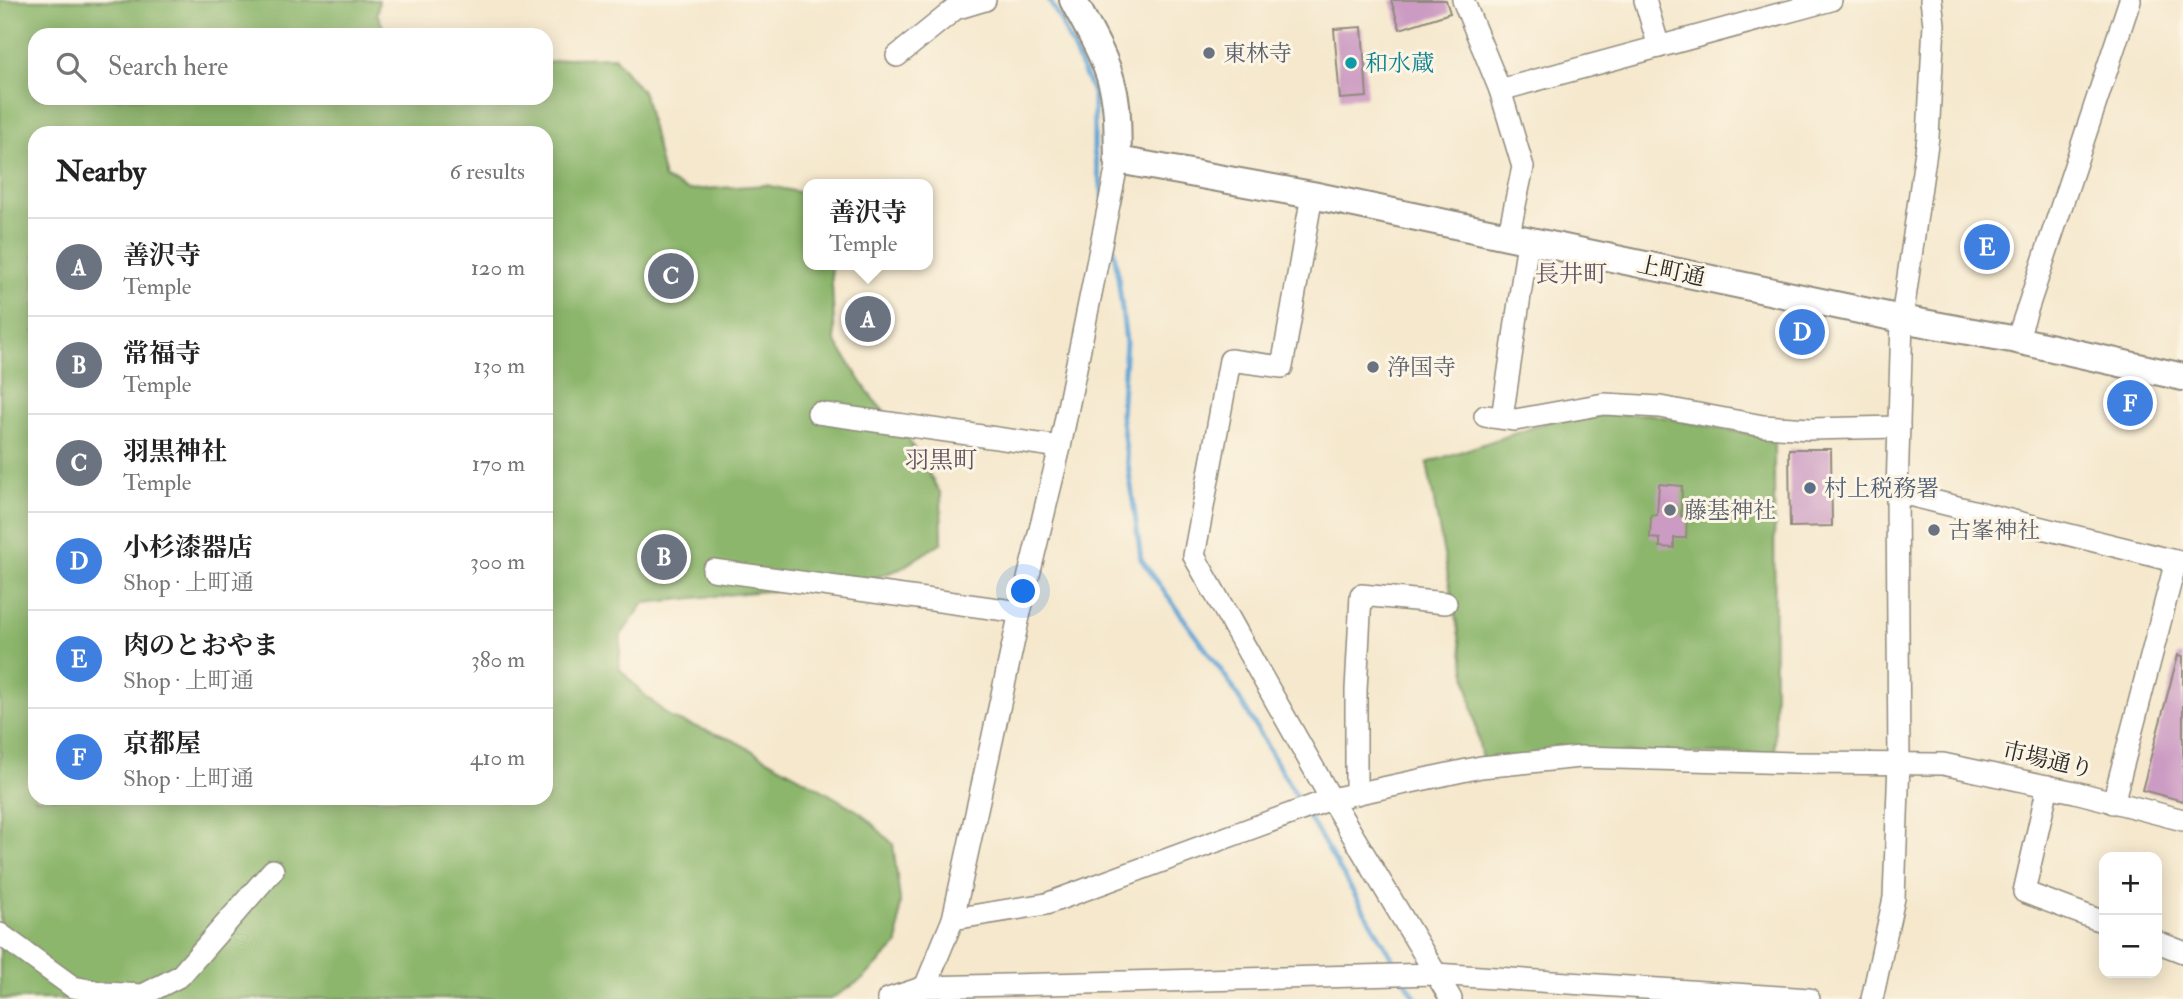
<!DOCTYPE html>
<html lang="en">
<head>
<meta charset="utf-8">
<style>
	:root { --surface:#fff; --page:#f6f6f6; --text:#222; --muted:#767676; --line:#e0e0e0; --accent:#b45309 }
	body { margin:0; font-family:"IM FELL Double Pica","Noto Serif JP",serif; background:var(--page); color:var(--text) }
	.controls { position:absolute; right:21px; bottom:21px; display:grid; overflow:hidden; border-radius:14px; box-shadow:0 4px 18px #0003 }
	.controls button { width:63px; height:63px; display:grid; place-items:center; padding:0; border:0; border-bottom:2px solid var(--line); background:var(--surface); color:var(--text); font:35px sans-serif }
	.you { position:absolute; left:1024px; top:592px; width:24px; height:24px; margin:-18px; border:5px solid #fff; border-radius:50%; background:#1a73e8; box-shadow:0 0 0 10px #1a73e833 }
	.badge { display:grid; place-items:center; width:46px; height:46px; border-radius:50%; background:var(--accent); color:#fff; font-size:23px; font-weight:700 }
	.pin { position:absolute; translate:-50% -50%; border:4px solid #fff; box-shadow:0 2px 7px #0006 }
	.popup { position:absolute; left:803px; top:179px; width:130px; height:91px; box-sizing:border-box; display:grid; place-content:center; border-radius:14px; background:var(--surface); filter:drop-shadow(0 2px 5px #0005); font-size:23px; white-space:nowrap; color:var(--muted) }
	.popup b { font-size:26px; color:var(--text) }
	.popup::after { content:''; position:absolute; left:50%; top:100%; margin-left:-14px; border:14px solid transparent; border-top-color:var(--surface) }
	.list { margin:0; padding:0; list-style:none }
	h2 { display:flex; justify-content:space-between; align-items:center; height:91px; margin:0; padding:0 28px; font-size:30px }
	h2 small { font-size:23px; font-weight:400; color:var(--muted) }
	.list li { display:grid; grid-template-columns:46px 1fr auto; gap:21px; align-items:center; box-sizing:border-box; height:98px; padding:0 28px; border-top:2px solid var(--line) }
	.list b { display:block; font-size:26px; white-space:nowrap }
	.list p { margin:0; font-size:23px; white-space:nowrap; color:var(--muted) }
	.list em { font-size:23px; font-style:normal; color:var(--muted) }
	.icon { flex:none; width:38px; height:38px; fill:none; stroke:currentColor; stroke-width:2; stroke-linecap:round; stroke-linejoin:round }
	.map { position:relative; flex:none; width:2183px; height:999px; overflow:hidden }
	.search { position:absolute; background:var(--surface); box-shadow:0 4px 18px #0003; left:28px; top:28px; width:525px; height:77px; display:flex; align-items:center; gap:18px; box-sizing:border-box; padding:0 24px; border-radius:21px; color:var(--muted); font-size:26px }
	.panel { position:absolute; background:var(--surface); box-shadow:0 4px 18px #0003; left:28px; top:126px; width:525px; height:679px; border-radius:21px }
	.map>svg:first-child { display:block }
	.forest { fill:#8cb66c; stroke:#5c704c; stroke-width:2; fill-rule:evenodd }
	.lines { fill:none; stroke-linecap:round; stroke-linejoin:round }
	.stream { stroke:#61a4d5; stroke-width:5 }
	.building { fill:#cc9bc3 }
	.minor-casing { stroke:#908a7c; stroke-width:24 }
	.major-casing { stroke:#908a7c; stroke-width:30 }
	.minor { stroke:#fff; stroke-width:21 }
	.major { stroke:#fff; stroke-width:26 }
	.worship-dot { fill:#6b7280; stroke:#fcf5e5; stroke-width:2.5 }
	.culture-dot { fill:#0f9aa8; stroke:#fcf5e5; stroke-width:2.5 }
	.service-dot { fill:#5c6f8a; stroke:#fcf5e5; stroke-width:2.5 }
	.labels { text-anchor:middle; dominant-baseline:central; stroke-width:6; stroke-linejoin:round; paint-order:stroke }
	.worship-label { font-size:23px; fill:#5b616d; stroke:#fcf5e5; text-anchor:start }
	.culture-label { font-size:23px; fill:#0d838f; stroke:#fcf5e5; text-anchor:start }
	.street-label { font-size:23px; fill:#2b2b2b; stroke:#fcf5e5 }
	.service-label { font-size:23px; fill:#4e5e75; stroke:#fcf5e5; text-anchor:start }
	.neighbourhood-label { font-size:24px; fill:#635260; stroke:#fcf5e5 }
</style>
</head>
<body>
<div class="map">
<svg width="2183" height="999" viewBox="0 0 2183 999">
	<rect width="100%" height="100%" fill="#fcf5e5"/>
	<filter id="ink" filterUnits="userSpaceOnUse"><feTurbulence type="fractalNoise" baseFrequency=".0143" numOctaves="2"/><feDisplacementMap in="SourceGraphic" scale="14" xChannelSelector="R" yChannelSelector="G"/><feConvolveMatrix kernelMatrix="1 2 1 2 8 2 1 2 1" color-interpolation-filters="sRGB"/></filter>
	<filter id="wash" filterUnits="userSpaceOnUse"><feTurbulence type="fractalNoise" baseFrequency=".00686" numOctaves="4" result="noise"/><feDisplacementMap in="SourceGraphic" scale="28" xChannelSelector="R" yChannelSelector="G"/><feGaussianBlur stdDeviation="1.57" result="paint"/><feColorMatrix in="noise" values="0 0 0 0 0 0 0 0 0 0 0 0 0 0 0 0 0 1.4 0 .05"/><feComposite in="paint" operator="in"/></filter>
	<g filter="url(#wash)">
		<rect width="100%" height="100%" fill="#f5e8cd"/>
		<g class="forest">
			<path d="M0,0H379L377,14L387,35H35V98H546V63L569,58L614,57L644,94L664,179L688,190L766,185L807,194L808,265H831L835,341L872,398L907,437L941,494L942,542L900,569L836,591H766L644,603L621,635L619,668L640,691L671,718L733,740L800,777L861,813L893,844L900,900L898,944L863,979L831,999H0ZM35,133H546V798H35Z"/>
			<path d="M1649,414L1774,439L1775,754L1626,753L1485,776L1427,463L1567,416Z"/>
		</g>
		<g class="lines">
			<g class="stream">
				<path d="M1049,0L1060,19L1094,95V152L1103,196"/>
				<path d="M1111,236L1117,269L1126,342L1121,414L1141,559L1230,683L1302,806"/>
				<path d="M1307,814L1398,968"/>
				<path d="M1405,980L1416,999"/>
			</g>
		</g>
		<g id="blocks">
			<g class="building">
				<path d="M1391,0H1446L1450,13L1400,29Z"/>
				<path d="M1362,27L1367,97L1340,99L1334,29Z"/>
				<path d="M1789,449H1831L1832,526L1790,527Z"/>
				<path d="M1659,484L1682,486L1681,516L1687,517L1686,538H1674V548L1660,547V539L1650,538L1651,515H1657Z"/>
				<path d="M2178,655L2183,656V801L2142,790Z"/>
			</g>
		</g>
	</g>
	<g filter="url(#ink)">
		<use href="#blocks" fill-opacity="0" stroke="#908a7c" stroke-width="2"/>
		<g class="lines">
			<g class="minor-casing">
				<g id="minor">
					<path d="M1463,0L1500,90L1523,167L1508,238"/>
					<path d="M1645,0L1659,47"/>
					<path d="M897,56L955,9L985,0"/>
					<path d="M1500,90L1831,0"/>
					<path d="M1312,195L1282,367L1230,360L1194,556L1331,799L1451,999"/>
					<path d="M2017,340L2130,0"/>
					<path d="M818,413L1060,447"/>
					<path d="M1485,416L1515,420L1604,404L1660,407L1763,426L1810,429L1899,427"/>
					<path d="M1502,418L1528,241"/>
					<path d="M1897,492L2183,563"/>
					<path d="M713,570L1020,612"/>
					<path d="M2048,786L2024,892L2104,922"/>
					<path d="M1356,794V690L1361,595L1446,603"/>
					<path d="M2113,803L2176,561"/>
					<path d="M953,919L1046,904L1331,799L1481,767L1580,757L1794,763L1943,764L2075,792L2183,820"/>
					<path d="M0,934L73,987L105,993L143,995L180,976L273,870"/>
					<path d="M2157,942L2183,952"/>
					<path d="M925,987L1435,974L1809,999"/>
					<path d="M888,999L925,987L953,919L1020,612L1060,447L1118,160"/>
					<path d="M1872,999L1894,898L1899,762L1897,492L1902,319L1928,137L1934,24L1931,0"/>
				</g>
			</g>
			<g class="major-casing">
				<path id="major" d="M1073,0C1087,27 1104,54 1112,84C1119,109 1117,135 1118,160L1312,195L1902,319L2017,340L2183,377"/>
			</g>
			<use href="#minor" class="minor"/>
			<use href="#major" class="major"/>
		</g>
	</g>
	<g class="worship-dot">
		<circle cx="1209" cy="53" r="7"/>
		<circle cx="1373" cy="367" r="7"/>
		<circle cx="1670" cy="510" r="7"/>
		<circle cx="1934" cy="530" r="7"/>
	</g>
	<circle class="culture-dot" cx="1351" cy="63" r="7"/>
	<circle class="service-dot" cx="1810" cy="488" r="7"/>
	<g class="labels">
		<g class="worship-label">
			<text x="1223" y="53">東林寺</text>
			<text x="1387" y="367">浄国寺</text>
			<text x="1684" y="510">藤基神社</text>
			<text x="1948" y="530">古峯神社</text>
		</g>
		<g class="culture-label">
			<text x="1365" y="63">和水蔵</text>
		</g>
		<g class="street-label">
			<text transform="translate(1671 271) rotate(12)">上町通</text>
			<text transform="translate(2048 760) rotate(13)">市場通り</text>
		</g>
		<g class="service-label">
			<text x="1824" y="488">村上税務署</text>
		</g>
		<g class="neighbourhood-label">
			<text x="1571" y="274">長井町</text>
			<text x="941" y="460">羽黒町</text>
		</g>
	</g>
</svg>
<div class="controls">
<button>+</button>
<button>−</button>
</div>
<div class="you"></div>
<div class="pin badge" style="left:868px;top:319px;background:#6b7280">A</div>
<div class="popup"><b>善沢寺</b>Temple</div>
<div class="pin badge" style="left:664px;top:557px;background:#6b7280">B</div>
<div class="pin badge" style="left:671px;top:276px;background:#6b7280">C</div>
<div class="pin badge" style="left:1802px;top:332px;background:#3f7fe0">D</div>
<div class="pin badge" style="left:1987px;top:247px;background:#3f7fe0">E</div>
<div class="pin badge" style="left:2130px;top:403px;background:#3f7fe0">F</div>
<div class="search"><svg class="icon" aria-label="search" viewBox="0 0 24 24"><circle cx="10" cy="10" r="6"/><path d="M15 15l6 6"/></svg>Search here</div>
<section class="panel">
<h2>Nearby<small>6 results</small></h2>
<ul class="list">
<li><span class="badge" style="background:#6b7280">A</span><div><b>善沢寺</b><p>Temple</p></div><em>120 m</em></li>
<li><span class="badge" style="background:#6b7280">B</span><div><b>常福寺</b><p>Temple</p></div><em>130 m</em></li>
<li><span class="badge" style="background:#6b7280">C</span><div><b>羽黒神社</b><p>Temple</p></div><em>170 m</em></li>
<li><span class="badge" style="background:#3f7fe0">D</span><div><b>小杉漆器店</b><p>Shop · 上町通</p></div><em>300 m</em></li>
<li><span class="badge" style="background:#3f7fe0">E</span><div><b>肉のとおやま</b><p>Shop · 上町通</p></div><em>380 m</em></li>
<li><span class="badge" style="background:#3f7fe0">F</span><div><b>京都屋</b><p>Shop · 上町通</p></div><em>410 m</em></li>
</ul>
</section>
</div>
</body>
</html>
